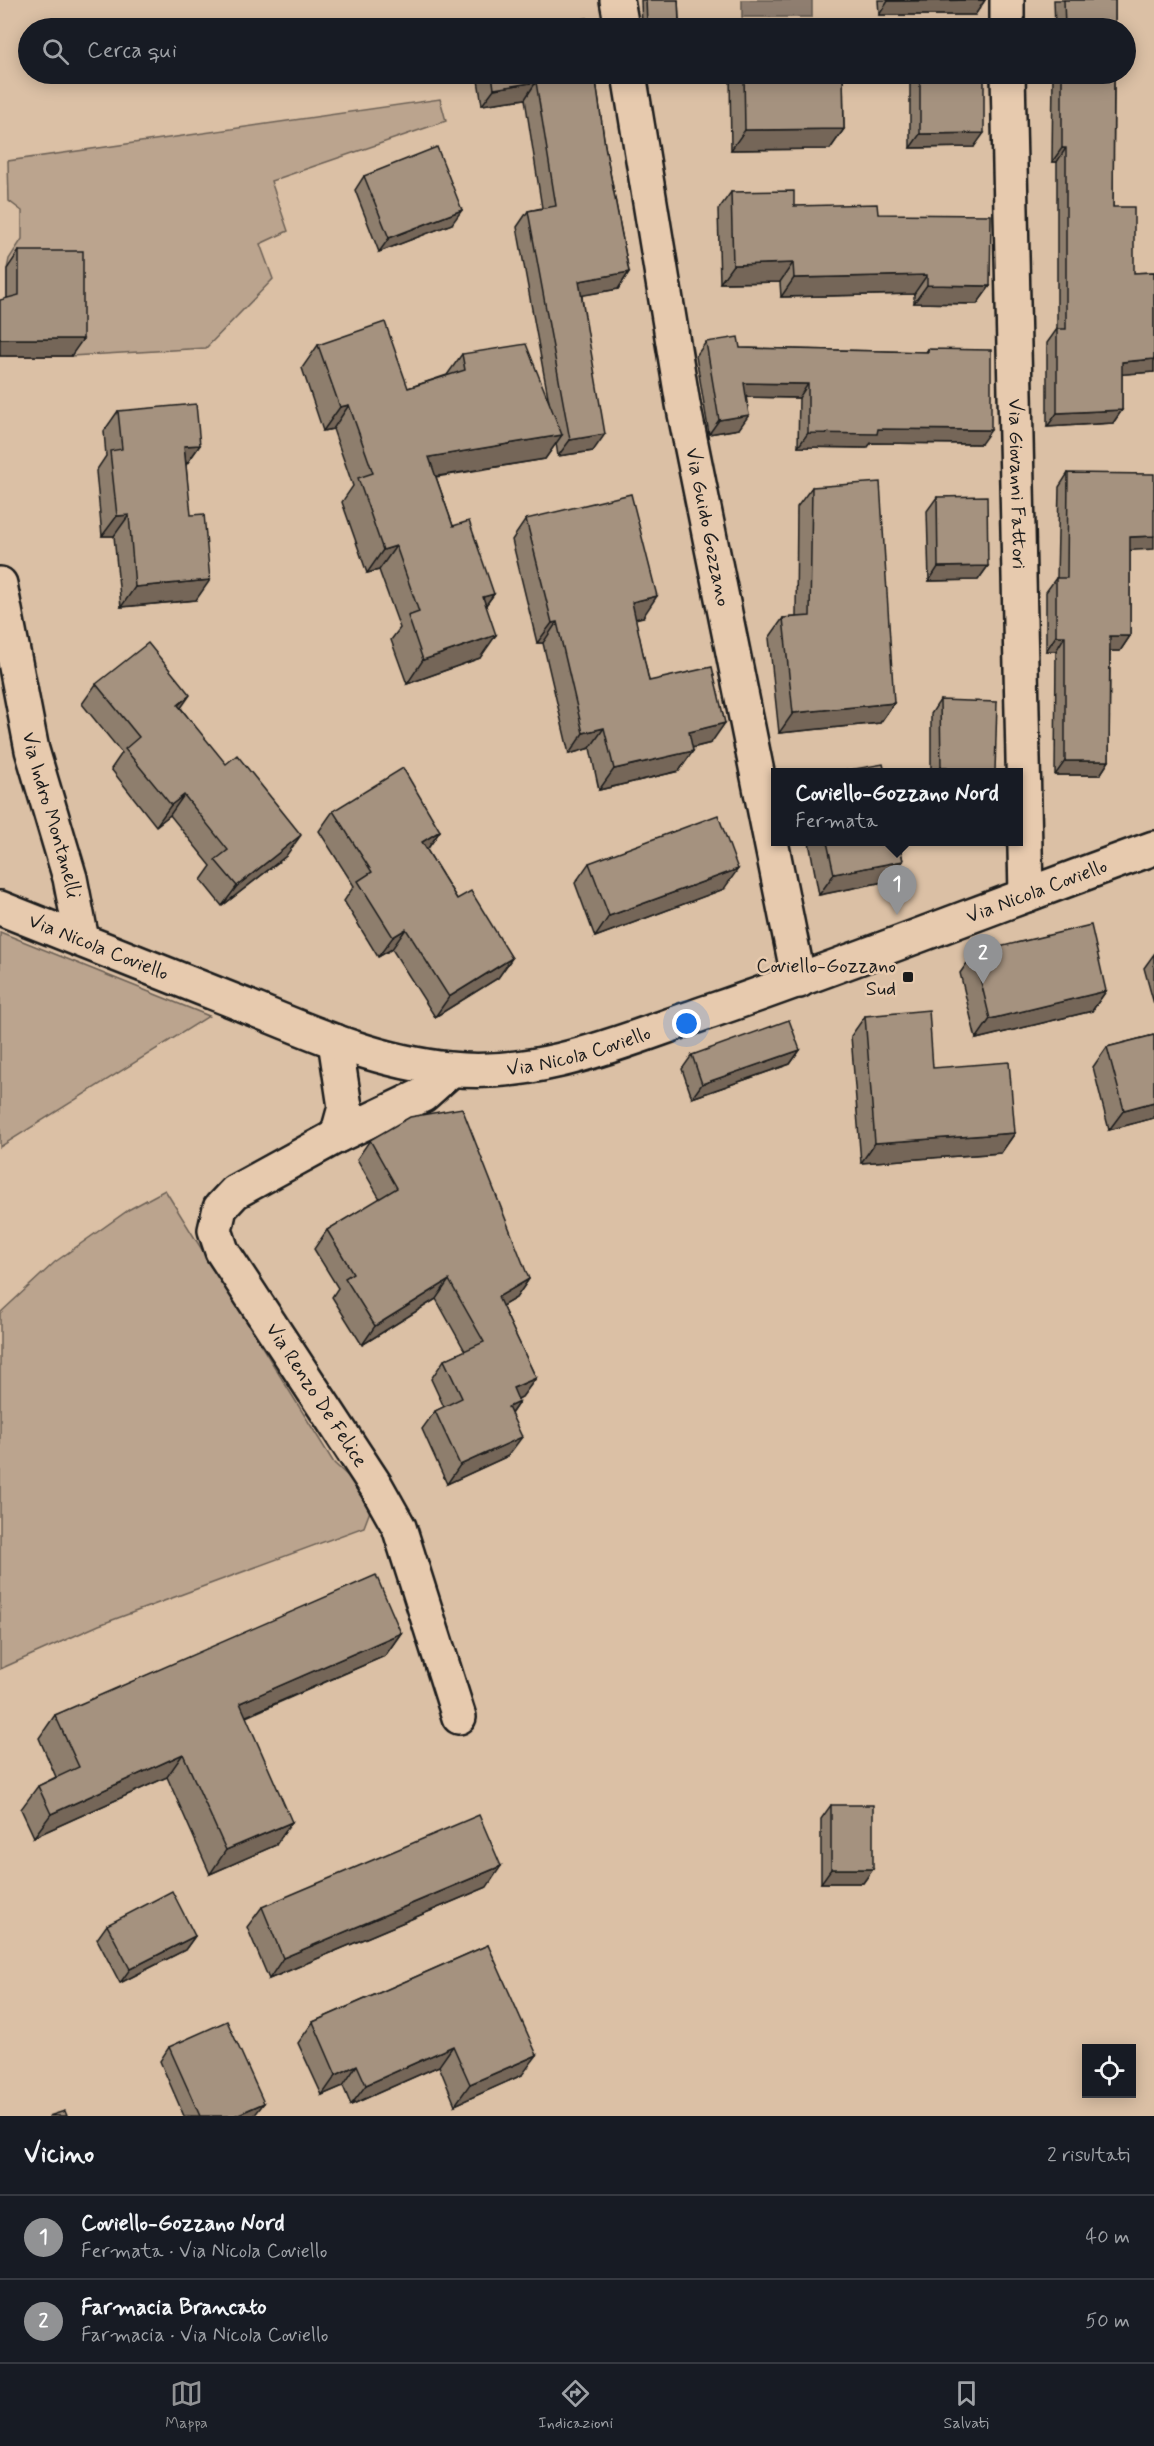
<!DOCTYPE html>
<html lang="it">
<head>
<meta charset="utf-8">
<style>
	:root { --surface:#171b24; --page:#242831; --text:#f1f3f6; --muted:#9ea1a6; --line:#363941; --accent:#919294 }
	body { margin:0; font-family:Mynerve,sans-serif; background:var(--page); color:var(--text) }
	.controls { position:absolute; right:18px; bottom:18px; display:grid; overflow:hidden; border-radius:0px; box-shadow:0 3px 15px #0003 }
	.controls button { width:54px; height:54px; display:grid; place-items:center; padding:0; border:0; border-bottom:2px solid var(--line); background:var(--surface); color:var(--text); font:30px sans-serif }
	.you { position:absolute; left:687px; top:1024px; width:21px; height:21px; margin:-15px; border:4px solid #fff; border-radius:50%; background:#1a73e8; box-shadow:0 0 0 9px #1a73e833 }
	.badge { display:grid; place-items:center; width:39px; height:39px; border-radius:50%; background:var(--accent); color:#fff; font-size:20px; font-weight:700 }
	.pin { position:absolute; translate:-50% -50px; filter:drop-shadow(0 2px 3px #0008) }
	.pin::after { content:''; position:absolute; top:32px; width:21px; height:18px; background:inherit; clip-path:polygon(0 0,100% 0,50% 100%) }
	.popup { position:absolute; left:771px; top:768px; width:252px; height:78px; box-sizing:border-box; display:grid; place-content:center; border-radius:0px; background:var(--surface); filter:drop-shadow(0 2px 4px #0005); font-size:20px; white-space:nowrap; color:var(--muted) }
	.popup b { font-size:22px; color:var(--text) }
	.popup::after { content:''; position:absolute; left:50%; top:100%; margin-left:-12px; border:12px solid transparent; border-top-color:var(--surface) }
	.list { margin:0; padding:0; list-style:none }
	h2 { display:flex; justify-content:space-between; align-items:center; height:78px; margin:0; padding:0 24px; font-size:26px }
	h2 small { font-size:20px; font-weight:400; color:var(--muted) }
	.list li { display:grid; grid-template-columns:39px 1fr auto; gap:18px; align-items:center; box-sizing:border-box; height:84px; padding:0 24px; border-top:2px solid var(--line) }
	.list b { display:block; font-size:22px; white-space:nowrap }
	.list p { margin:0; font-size:20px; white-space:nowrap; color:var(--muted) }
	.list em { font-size:20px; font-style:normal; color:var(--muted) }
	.icon { flex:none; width:33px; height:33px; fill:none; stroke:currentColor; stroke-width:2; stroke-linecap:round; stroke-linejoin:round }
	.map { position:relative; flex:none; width:1154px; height:2116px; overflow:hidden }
	.search { position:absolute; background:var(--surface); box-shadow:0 3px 15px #0003; left:18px; right:18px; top:18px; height:66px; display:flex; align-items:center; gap:15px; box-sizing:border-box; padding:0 21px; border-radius:33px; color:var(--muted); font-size:22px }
	.sheet { height:246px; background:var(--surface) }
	nav { display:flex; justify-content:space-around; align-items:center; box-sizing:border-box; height:84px; border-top:2px solid var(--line); background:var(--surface); font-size:16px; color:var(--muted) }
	nav a { display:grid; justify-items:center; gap:3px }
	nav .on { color:var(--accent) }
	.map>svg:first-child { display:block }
	.green { fill:#bba48e; stroke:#6c6055; stroke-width:1.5 }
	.water { fill:#8f7e6f; stroke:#61574e; stroke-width:1.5 }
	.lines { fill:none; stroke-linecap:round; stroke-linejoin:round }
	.street-casing { stroke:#1c1c1c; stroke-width:38 }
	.secondary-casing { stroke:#1c1c1c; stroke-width:38 }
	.street { stroke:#e7caae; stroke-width:33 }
	.secondary { stroke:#e7caae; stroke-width:33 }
	.wall { fill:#8e7e6d; stroke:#1c1c1c; stroke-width:1.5 }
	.shaded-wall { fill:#746659; stroke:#1c1c1c; stroke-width:1.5 }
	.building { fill:#a5927f; stroke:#1c1c1c; stroke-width:1.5 }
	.poi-dot { fill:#1c1c1c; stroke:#e7caae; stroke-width:2 }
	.labels { text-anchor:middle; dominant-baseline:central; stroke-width:5; stroke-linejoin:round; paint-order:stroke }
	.street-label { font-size:20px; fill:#1c1c1c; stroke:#e7caae }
	.poi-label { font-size:20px; fill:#1c1c1c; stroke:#e7caae; text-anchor:end }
</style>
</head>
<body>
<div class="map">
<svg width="1154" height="2116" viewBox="0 0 1154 2116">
	<rect width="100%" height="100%" fill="#dbc0a5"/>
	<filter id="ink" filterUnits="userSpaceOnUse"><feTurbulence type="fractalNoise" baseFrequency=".0167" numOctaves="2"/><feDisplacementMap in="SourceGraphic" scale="12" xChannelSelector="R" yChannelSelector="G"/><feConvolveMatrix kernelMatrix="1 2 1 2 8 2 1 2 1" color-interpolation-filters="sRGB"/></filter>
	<g filter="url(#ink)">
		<g class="green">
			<path d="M440,99L446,121L271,181L288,231L260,244L273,279L206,348L71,356H7V269L9,259L22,239V211L9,201L8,161Z"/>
			<path d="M0,932L209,1016L0,1147Z"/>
			<path d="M165,1190L334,1463L368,1495L370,1511L364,1527L99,1625L0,1669V1313L55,1262L130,1209Z"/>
		</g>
		<rect class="water" x="742" y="0" width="70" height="17"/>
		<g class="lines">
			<g class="street-casing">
				<g id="street">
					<path d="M617,0L622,28"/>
					<path d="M1007,0V28"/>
					<path id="s1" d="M629,74L683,404L799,981"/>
					<path id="s2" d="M1008,74L1026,895"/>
					<path id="s3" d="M0,584L32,750L70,878L82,940"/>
					<path d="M335,1041L345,1107L337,1136"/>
					<path id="s4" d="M451,1070L423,1095L337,1136L235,1192L220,1208L215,1230L222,1251L376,1486L399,1527L459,1717"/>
				</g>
			</g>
			<g class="secondary-casing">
				<g id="secondary">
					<path id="s5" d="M0,908C80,940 160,971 239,1003C307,1031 376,1062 449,1069C540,1079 627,1039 711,1011C860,960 1006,901 1154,848"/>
				</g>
			</g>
			<use href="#street" class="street"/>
			<use href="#secondary" class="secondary"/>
		</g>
		<g class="wall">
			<path d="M641,0H678L679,22L674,28H642Z"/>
			<path d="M878,0H985L975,15H879Z"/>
			<path d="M1054,0H1115V28H1055Z"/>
			<path d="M477,74H595L605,146L629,272L618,289L582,295L593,451L558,456L556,443L545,459L436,477L453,526L494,594L486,605L480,658L407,684L391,640L400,628L379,570L367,573L342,502L353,486L333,429L323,431L302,368L318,345L408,388L447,375L462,354L549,402L517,227L528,211L542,208L525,99L482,105Z"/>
			<path d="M730,74H843L844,129L830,149L731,150Z"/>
			<path d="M914,74H984L974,147L910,148V80Z"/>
			<path d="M1053,74H1114L1113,207L1134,273L1154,272V372L1122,374V410L1113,423L1047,427V343L1057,329V162H1052Z"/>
			<path d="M364,176L452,224L379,252L355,190Z"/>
			<path d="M731,192L794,206L878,214L990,286L977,304L914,303V294L781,297L780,282L720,283L718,210Z"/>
			<path d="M19,251L71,356H0L7,298V269Z"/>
			<path d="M706,342L740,348L926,352L928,349L981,444L871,443L867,448L798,447L799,398L746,397L739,429L709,434L696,356Z"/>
			<path d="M118,411L200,445L186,465L196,600L121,607L114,536H102L96,471L106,456L104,431Z"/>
			<path d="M1068,473L1130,550V636L1120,651H1110L1109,761L1100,775H1055L1056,651H1046V592L1056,578H1057L1059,487Z"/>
			<path d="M812,487L894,703L880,723L779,733L769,638L783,618L796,617L797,507Z"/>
			<path d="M937,497L988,566L978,580L929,581L927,511Z"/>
			<path d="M526,519L643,617L635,618L649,681L711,743L692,748L693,751L679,771L599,790L590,748L569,754L543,643H537L512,540Z"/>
			<path d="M96,684L181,708L286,856L222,906L201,880L211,866L170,815L156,826L111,769L122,753L82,704Z"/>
			<path d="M940,700L995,772H931V714Z"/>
			<path d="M333,811L440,831L427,850L457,899L512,958L498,978L435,1017L392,949L378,957L344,901L354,886L319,831Z"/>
			<path d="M809,842H899L903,861L888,881L819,895Z"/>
			<path d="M589,863L724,889L595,937L575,883Z"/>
			<path d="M974,953L1106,991L1092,1011L976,1039L960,973Z"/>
			<path d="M1154,954V1004L1144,968Z"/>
			<path d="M865,1016L1015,1133L1001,1153L861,1163L851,1036Z"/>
			<path d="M1154,1035V1118L1109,1130L1093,1067L1107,1047Z"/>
			<path d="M800,1050L790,1064L692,1098L682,1069L692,1055Z"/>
			<path d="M370,1140L529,1279L516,1298L502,1306L536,1378L522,1397L518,1399L519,1402L511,1414L508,1456L447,1484L422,1429L435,1411L444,1407L431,1379L444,1360L465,1351L436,1299L362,1345L332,1297L338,1288L314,1249L327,1230L380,1199L357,1159Z"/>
			<path d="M401,1633L385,1656L246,1717L276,1845L210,1874L167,1777L34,1837L21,1809L38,1786L56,1777L39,1738L55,1715Z"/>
			<path d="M831,1805L873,1869L863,1883H821V1819Z"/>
			<path d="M487,1887L269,1979L247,1927L262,1907Z"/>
			<path d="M107,1925L195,1936L185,1950L120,1983L97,1939Z"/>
			<path d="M488,1945L522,2075L455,2105L439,2066L351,2105L343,2086L322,2095L298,2043L313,2022Z"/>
			<path d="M169,2047L254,2116H184L160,2061Z"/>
		</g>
		<g class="shaded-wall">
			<path d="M985,0L975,15H879L888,1Z"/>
			<path d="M679,22L674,28H643L647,23Z"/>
			<path d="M536,82L525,99L482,105L494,89Z"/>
			<path d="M844,129L830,149L731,150L745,130Z"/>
			<path d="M984,133L974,147L910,148L920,134Z"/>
			<path d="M1062,148H1066L1057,162H1052Z"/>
			<path d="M462,210L452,224L379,252L389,238Z"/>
			<path d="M793,263L780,282L720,283L733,265Z"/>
			<path d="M629,272L618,289L568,298L579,281Z"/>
			<path d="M927,275L914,294L781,297L794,278Z"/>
			<path d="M927,285L990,286L977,304L914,303Z"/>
			<path d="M0,339H83L71,356H0Z"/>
			<path d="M1154,359V372L1113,375L1122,362Z"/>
			<path d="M744,383L808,384L799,398L734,397Z"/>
			<path d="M349,405L333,429L323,431L340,407Z"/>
			<path d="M1122,410L1113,423L1047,427L1057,413Z"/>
			<path d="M749,415L739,429L709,434L719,420Z"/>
			<path d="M878,429L991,430L981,444L871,443L867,448L798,447L808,433Z"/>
			<path d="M605,434L593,451L558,456L570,440Z"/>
			<path d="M562,435L545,459L413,480L429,457Z"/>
			<path d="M200,445L186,465L184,446Z"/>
			<path d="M129,515L114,536H102L117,516Z"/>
			<path d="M1154,536V549L1120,551L1130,537Z"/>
			<path d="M396,546L379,570L367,573L383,550Z"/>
			<path d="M988,566L978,580L929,581L938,567Z"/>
			<path d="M210,580L196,600L121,607L135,587Z"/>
			<path d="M494,594L477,617L483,597Z"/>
			<path d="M657,596L643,617L618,623L632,602Z"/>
			<path d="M557,622L543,643H537L552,623Z"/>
			<path d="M496,635L480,658L407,684L423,660Z"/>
			<path d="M1056,636H1065L1056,651H1046Z"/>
			<path d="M1110,636H1130L1120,651H1100Z"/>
			<path d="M190,695L176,715L178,705Z"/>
			<path d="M894,703L880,723L779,733L793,713Z"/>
			<path d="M725,723L711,743L675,752L689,732Z"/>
			<path d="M604,728L590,748L569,754L583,733Z"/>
			<path d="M693,751L679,771L599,790L614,769Z"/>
			<path d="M1065,761H1109L1100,775H1055Z"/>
			<path d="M941,767H947L943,772H938Z"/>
			<path d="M184,795L170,815L156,826L171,805Z"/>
			<path d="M440,831L426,851L422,842Z"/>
			<path d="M301,835L286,856L222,906L237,886Z"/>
			<path d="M903,861L888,881L819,895L834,874Z"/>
			<path d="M738,869L724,889L595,937L609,916Z"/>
			<path d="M406,929L392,949L378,957L393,937Z"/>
			<path d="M512,958L498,978L435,1017L449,997Z"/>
			<path d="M1106,991L1092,1011L976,1039L990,1019Z"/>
			<path d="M800,1050L790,1064L692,1098L702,1084Z"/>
			<path d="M1154,1102V1118L1109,1130L1124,1110Z"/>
			<path d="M1015,1133L1001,1153L861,1163L875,1143Z"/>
			<path d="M529,1279L516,1298L485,1316L498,1297Z"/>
			<path d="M449,1280L436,1299L362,1345L375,1326Z"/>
			<path d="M536,1378L522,1397L500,1407L513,1388Z"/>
			<path d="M519,1402L506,1421L508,1407Z"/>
			<path d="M522,1437L508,1456L447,1484L460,1465Z"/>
			<path d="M401,1633L385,1656L223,1726L240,1703Z"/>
			<path d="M183,1754L167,1777L34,1837L51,1814Z"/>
			<path d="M292,1822L276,1845L210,1874L226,1850Z"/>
			<path d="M501,1866L487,1887L269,1979L283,1958Z"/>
			<path d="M831,1869H873L863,1883H821Z"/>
			<path d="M195,1936L185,1950L120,1983L130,1969Z"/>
			<path d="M453,2046L439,2066L351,2105L366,2085Z"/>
			<path d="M537,2055L522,2075L455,2105L470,2084Z"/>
			<path d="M357,2065L343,2086L322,2095L336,2075Z"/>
			<path d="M264,2103L254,2116H234Z"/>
		</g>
		<g class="building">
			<path d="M646,0H678L679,22L647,23Z"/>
			<path d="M888,0H985L888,1Z"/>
			<path d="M1064,0H1115V28H1065Z"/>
			<path d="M587,18L588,28H519Z"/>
			<path d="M492,74H595L605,146L629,272L579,281L605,434L570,440L528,211L556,206L536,82L494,89Z"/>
			<path d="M744,74H843L844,129L745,130Z"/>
			<path d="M920,74H984V133L920,134Z"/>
			<path d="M1062,74H1114L1113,207H1134V273L1154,272V359L1122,362V410L1057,413V329H1066V148H1062Z"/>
			<path d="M437,147L462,210L389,238L364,176Z"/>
			<path d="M794,191V206L877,204L878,214L991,215L990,286L927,285V275L794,278L793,263L733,265L731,192Z"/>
			<path d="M19,251H83V339H0V300L19,295Z"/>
			<path d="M385,322L408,388L465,370L462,354L526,344L562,435L429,457L453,526L469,521L494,594L483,597L496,635L423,660L408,616L419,612L396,546L383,550L358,478L373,473L349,405L340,407L318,345Z"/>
			<path d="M738,337L740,348L928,352V349L991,350V430L878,429L877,434L808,433V384L744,383L749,415L719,420L706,342Z"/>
			<path d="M196,404L200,445L184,446L191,515L204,514L210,580L135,587L129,515L117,516L110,451L122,449L118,411Z"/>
			<path d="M1068,473L1154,474V536L1130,537V636H1110L1109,761H1065V636H1056V578H1067Z"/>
			<path d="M880,482L894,703L793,713L783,618L810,616L812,487Z"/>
			<path d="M631,494L657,596L632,602L649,681L712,667L725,723L689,732L693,751L614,769L604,728L583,733L557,622L552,623L526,519Z"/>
			<path d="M987,496L988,566L938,567L937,497Z"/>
			<path d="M148,643L190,695L178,705L226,764L237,755L301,835L237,886L215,860L228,850L184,795L171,805L125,749L139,737L96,684Z"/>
			<path d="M940,700L997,702L995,772H947V767H941Z"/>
			<path d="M883,764L885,772H838Z"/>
			<path d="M403,768L440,831L422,842L457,899L471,891L512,958L449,997L406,929L393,937L358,881L372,872L333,811Z"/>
			<path d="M718,815L738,869L609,916L589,863Z"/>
			<path d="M827,842H899L903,861L834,874Z"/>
			<path d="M1091,925L1106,991L990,1019L974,953Z"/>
			<path d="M929,1010L933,1068L1009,1062L1015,1133L875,1143L865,1016Z"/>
			<path d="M789,1020L800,1050L702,1084L692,1055Z"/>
			<path d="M1154,1035V1102L1124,1110L1107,1047Z"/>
			<path d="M462,1108L529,1279L498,1297L536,1378L513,1388L519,1402L508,1407L522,1437L460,1465L435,1411L462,1398L444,1360L484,1342L449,1280L375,1326L345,1278L353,1273L327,1230L397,1188L370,1140L410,1117Z"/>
			<path d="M376,1575L401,1633L240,1703L292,1822L226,1850L183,1754L51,1814L38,1786L79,1767L55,1715Z"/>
			<rect x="831" y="1805" width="42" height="64"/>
			<path d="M479,1815L501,1866L283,1958L262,1907Z"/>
			<path d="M172,1891L195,1936L130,1969L107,1925Z"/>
			<path d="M488,1945L537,2055L470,2084L453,2046L366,2085L357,2065L336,2075L313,2022Z"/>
			<path d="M227,2021L264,2103L234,2116H200L169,2047Z"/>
			<path d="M65,2111L67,2116H49Z"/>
		</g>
	</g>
	<rect class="poi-dot" x="902" y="971" width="12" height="12" rx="3"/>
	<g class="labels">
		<g class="street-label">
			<text stroke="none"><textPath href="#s2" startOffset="410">Via Giovanni Fattori</textPath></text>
			<text stroke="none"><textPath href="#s1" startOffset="460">Via Guido Gozzano</textPath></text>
			<text stroke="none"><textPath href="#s3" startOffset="237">Via Indro Montanelli</textPath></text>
			<text stroke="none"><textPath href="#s5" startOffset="1096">Via Nicola Coviello</textPath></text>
			<text stroke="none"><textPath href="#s5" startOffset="106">Via Nicola Coviello</textPath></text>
			<text stroke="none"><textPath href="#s5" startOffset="610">Via Nicola Coviello</textPath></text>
			<text stroke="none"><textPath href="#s4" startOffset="488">Via Renzo De Felice</textPath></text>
		</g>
		<g class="poi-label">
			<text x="896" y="966">Coviello-Gozzano<tspan x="896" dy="23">Sud</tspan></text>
		</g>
	</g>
</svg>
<div class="controls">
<button><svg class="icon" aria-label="locate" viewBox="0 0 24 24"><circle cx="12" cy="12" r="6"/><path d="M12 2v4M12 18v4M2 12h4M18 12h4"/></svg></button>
</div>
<div class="you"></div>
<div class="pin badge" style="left:897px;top:915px">1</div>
<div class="popup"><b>Coviello-Gozzano Nord</b>Fermata</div>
<div class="pin badge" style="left:983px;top:984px">2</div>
<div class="search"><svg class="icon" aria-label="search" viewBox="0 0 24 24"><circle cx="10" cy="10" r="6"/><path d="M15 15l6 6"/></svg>Cerca qui</div>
</div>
<section class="sheet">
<h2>Vicino<small>2 risultati</small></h2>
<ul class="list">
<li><span class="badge">1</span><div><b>Coviello-Gozzano Nord</b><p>Fermata · Via Nicola Coviello</p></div><em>40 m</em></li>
<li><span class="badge">2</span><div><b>Farmacia Brancato</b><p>Farmacia · Via Nicola Coviello</p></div><em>50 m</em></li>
</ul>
</section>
<nav>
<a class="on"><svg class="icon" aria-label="map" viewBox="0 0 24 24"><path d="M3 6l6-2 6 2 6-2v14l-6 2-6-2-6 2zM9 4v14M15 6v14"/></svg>Mappa</a>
<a><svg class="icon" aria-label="directions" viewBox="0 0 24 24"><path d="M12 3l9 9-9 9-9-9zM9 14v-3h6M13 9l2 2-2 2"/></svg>Indicazioni</a>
<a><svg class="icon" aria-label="saved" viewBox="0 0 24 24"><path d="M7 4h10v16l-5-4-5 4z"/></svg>Salvati</a>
</nav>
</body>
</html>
